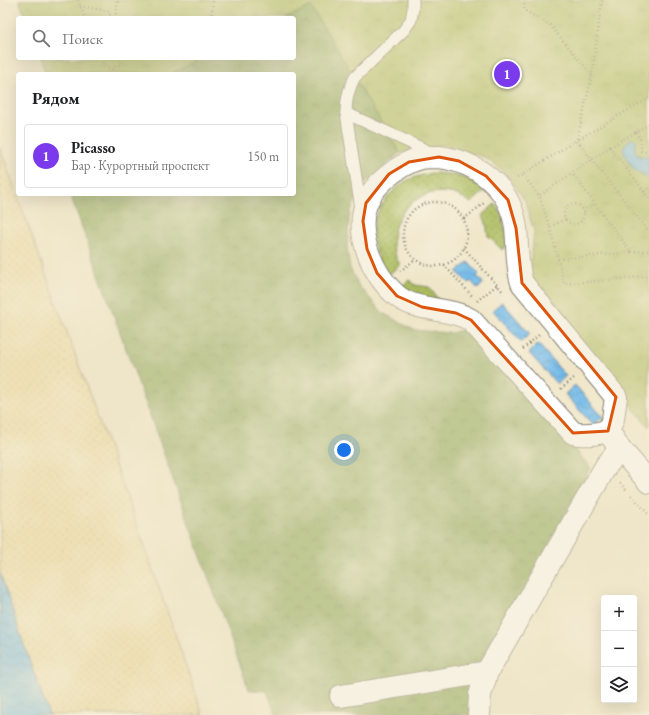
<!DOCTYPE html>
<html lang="ru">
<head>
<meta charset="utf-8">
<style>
	:root { --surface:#fff; --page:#f6f6f6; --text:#202124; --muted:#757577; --line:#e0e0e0; --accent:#7c3aed }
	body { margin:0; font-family:"EB Garamond",serif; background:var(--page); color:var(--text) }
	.controls { position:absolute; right:12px; bottom:12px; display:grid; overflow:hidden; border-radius:4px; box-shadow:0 4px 16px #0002 }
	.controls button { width:36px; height:36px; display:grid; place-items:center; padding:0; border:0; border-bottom:1px solid var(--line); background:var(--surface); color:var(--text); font:20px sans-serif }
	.you { position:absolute; left:344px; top:450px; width:14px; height:14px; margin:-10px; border:3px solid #fff; border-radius:50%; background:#1a73e8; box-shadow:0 0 0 6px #1a73e833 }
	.badge { display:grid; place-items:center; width:26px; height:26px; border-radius:50%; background:var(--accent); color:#fff; font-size:13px; font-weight:700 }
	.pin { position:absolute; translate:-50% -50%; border:2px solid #fff; box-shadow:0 1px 4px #0006 }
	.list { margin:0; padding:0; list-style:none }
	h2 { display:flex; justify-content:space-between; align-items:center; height:52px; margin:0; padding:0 16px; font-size:17px }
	h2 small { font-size:13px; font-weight:400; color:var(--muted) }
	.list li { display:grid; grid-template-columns:26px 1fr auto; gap:12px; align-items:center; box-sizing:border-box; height:64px; margin:0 8px 8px; padding:0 8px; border:1px solid var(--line); border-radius:4px }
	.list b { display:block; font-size:15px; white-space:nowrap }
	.list p { margin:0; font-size:13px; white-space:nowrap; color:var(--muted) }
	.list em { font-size:13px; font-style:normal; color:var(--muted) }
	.icon { flex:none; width:22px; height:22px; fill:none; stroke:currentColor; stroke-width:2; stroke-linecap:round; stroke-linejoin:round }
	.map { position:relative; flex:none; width:649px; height:715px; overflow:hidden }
	.search { position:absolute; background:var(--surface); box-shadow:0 4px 16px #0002; left:16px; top:16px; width:280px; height:44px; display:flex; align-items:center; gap:10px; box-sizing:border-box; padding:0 14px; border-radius:4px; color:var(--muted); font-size:15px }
	.panel { position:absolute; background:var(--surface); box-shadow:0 4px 16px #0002; left:16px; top:72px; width:280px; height:124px; border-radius:4px }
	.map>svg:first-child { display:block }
	.grass { fill:url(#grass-dots); stroke:#646c3e }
	.forest { fill:url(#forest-crowns); stroke:#526039 }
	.sand { fill:url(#sand-dots); stroke:#857b5d }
	.park { fill:url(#park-tufts); stroke:#646c3e }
	.water { fill:url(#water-waves); stroke:#466a82 }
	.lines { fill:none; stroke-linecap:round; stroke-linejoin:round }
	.service-casing { stroke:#868172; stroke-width:13 }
	.minor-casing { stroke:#868172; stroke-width:24 }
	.path { stroke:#868172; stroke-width:2.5; stroke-dasharray:1 3; stroke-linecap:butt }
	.service { stroke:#fff; stroke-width:11 }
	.minor { stroke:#fff; stroke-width:22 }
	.marked { fill:none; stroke:#de560d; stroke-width:3; stroke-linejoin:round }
</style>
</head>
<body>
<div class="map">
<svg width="649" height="715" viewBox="0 0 649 715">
	<defs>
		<pattern id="grass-dots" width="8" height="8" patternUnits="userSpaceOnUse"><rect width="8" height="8" fill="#abbc5f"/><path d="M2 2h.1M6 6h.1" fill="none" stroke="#93a152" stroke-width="1.8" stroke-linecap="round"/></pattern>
		<pattern id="forest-crowns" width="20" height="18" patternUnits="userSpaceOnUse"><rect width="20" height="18" fill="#88a456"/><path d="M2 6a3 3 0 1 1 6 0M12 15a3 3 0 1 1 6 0" fill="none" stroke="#6e8546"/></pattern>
		<pattern id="sand-dots" width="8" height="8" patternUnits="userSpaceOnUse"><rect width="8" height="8" fill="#eeda9e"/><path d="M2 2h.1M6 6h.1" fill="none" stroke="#ccba88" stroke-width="1.8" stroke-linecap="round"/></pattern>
		<pattern id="park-tufts" width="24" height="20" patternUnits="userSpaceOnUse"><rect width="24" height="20" fill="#abbc5f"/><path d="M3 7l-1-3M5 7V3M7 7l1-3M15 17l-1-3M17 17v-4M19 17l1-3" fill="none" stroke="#93a152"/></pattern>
		<pattern id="water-waves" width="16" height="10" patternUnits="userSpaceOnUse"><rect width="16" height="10" fill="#71b9e9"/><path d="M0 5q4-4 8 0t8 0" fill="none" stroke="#619ec7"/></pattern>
	</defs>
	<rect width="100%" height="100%" fill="#fcf5e5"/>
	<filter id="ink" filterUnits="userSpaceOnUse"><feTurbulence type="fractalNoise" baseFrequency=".025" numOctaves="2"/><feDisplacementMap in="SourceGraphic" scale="8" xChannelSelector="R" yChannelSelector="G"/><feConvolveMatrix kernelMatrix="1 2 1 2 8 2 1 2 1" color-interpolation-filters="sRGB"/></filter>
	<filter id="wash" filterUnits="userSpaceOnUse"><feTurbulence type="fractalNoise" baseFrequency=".012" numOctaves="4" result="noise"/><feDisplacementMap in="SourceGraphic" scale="16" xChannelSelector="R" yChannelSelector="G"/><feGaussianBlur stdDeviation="0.9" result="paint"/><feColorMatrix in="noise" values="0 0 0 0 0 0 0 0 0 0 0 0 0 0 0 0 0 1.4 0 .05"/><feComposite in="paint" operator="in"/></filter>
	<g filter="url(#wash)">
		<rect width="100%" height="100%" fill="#efe6c9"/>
		<g class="grass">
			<path d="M431,173C452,173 469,177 486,190L471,203C430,170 373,219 400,265L385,278C381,266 374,248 373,236C371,213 391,188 410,179C417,176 425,175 431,173Z"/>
			<path d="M495,204L502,215L508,244L502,250L488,236L486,222L482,215Z"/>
			<path d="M409,280L415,285L429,287L441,303L396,291Z"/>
		</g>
		<path class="forest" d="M311,6L400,153L363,185L350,212L347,247L350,268L359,286L383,313L414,330L451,333L468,328L591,468L480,669L474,715H276L267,691L249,690L70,194H294V74H170L203,58H294V18H286Z"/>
		<path class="sand" d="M0,148L142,539L203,715H49L24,645L0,572Z"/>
		<g class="park">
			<path d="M19,0H649V427L526,280L530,266L534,232L525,201L506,173L484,157L444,145L400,153L311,6L286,18H26Z"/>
			<path d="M40,58H203L170,74H46Z"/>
		</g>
		<g class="water">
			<path d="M631,139L636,140L635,151L639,157L649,156V178L643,174L634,170C629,158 615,151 631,139Z"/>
			<path d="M468,262L479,274L477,276L483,283L478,289L471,281L468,283L457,272Z"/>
			<path d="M502,302L530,334L521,342L493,310Z"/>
			<path d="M538,344L566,376L557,384L529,353Z"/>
			<path d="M575,385L603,417L593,425L565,394Z"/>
			<path d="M0,572L24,645L49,715H0Z"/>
		</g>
	</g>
	<g filter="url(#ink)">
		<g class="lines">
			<g class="service-casing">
				<g id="service">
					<path d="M346,113L432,153"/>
					<path d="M361,209L346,113C346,99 348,89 355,77L404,30L411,20L413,9V0"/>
				</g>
			</g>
			<g class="minor-casing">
				<g id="minor">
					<path d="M439,157C478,162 511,188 516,228C518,246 516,265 522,283L616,397L613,419L608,431C596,434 585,436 573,433L471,320C448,306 417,313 396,295C373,275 355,234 366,204C373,184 401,163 421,158C426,157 433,157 439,157Z"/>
					<path d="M612,437L620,449L649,482"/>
					<path d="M341,696L487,672"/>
					<path d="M479,715L480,695L487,672L606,466L620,449"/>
				</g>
			</g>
			<g class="path">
				<path d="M78,0L85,18"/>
				<path d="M525,0L524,10L550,25L592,75"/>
				<path d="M80,6L108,11L112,18"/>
				<path d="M115,18L118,0"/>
				<path d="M211,18L213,0"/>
				<path d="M101,58L103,63L112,69L120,65L123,58"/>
				<path d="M649,98L577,140L591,159L649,232"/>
				<path d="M636,132L641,141V151L649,152"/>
				<path d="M610,147L649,124"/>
				<path d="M523,175L539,196"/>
				<path d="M517,178L577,140L592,75L602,0"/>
				<path d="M644,192L649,188"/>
				<path d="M649,198L610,147L539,196L550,227L564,284L649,276"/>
				<circle cx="435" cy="234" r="32"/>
				<circle cx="574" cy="214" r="10"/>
				<path d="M582,210L596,204"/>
				<path d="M464,219L484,203"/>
				<path d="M550,227L565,219"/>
				<path d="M464,248L503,292"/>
				<path d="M631,252L649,251"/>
				<path d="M558,259L631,252L572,173"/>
				<path d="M444,265L473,297"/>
				<path d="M400,271L416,259"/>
				<path d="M477,301L497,285"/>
				<path d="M523,349L540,334"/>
				<path d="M561,389L575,377"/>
				<path d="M620,483L627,491"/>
				<path d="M631,495L649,515"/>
			</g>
			<use href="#service" class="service"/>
			<use href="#minor" class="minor"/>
		</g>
	</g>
	<path d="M0 0H649V715H0ZM439,157L459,161L486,176L508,200L516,228L522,283L616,397L608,431L573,433L471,320L456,313L422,307L397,296L377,273L367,249L363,221L366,203L389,174L409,162Z" fill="#efe6c9" fill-opacity=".55" fill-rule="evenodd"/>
	<path class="marked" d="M439,157L459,161L486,176L508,200L516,228L522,283L616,397L608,431L573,433L471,320L456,313L422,307L397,296L377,273L367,249L363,221L366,203L389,174L409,162Z"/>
</svg>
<div class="controls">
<button>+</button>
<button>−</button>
<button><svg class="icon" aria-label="layers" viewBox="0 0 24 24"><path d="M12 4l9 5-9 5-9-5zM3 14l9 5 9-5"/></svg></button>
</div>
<div class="you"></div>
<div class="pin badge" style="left:507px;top:74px">1</div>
<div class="search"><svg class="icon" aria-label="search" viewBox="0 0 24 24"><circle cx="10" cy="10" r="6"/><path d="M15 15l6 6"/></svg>Поиск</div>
<section class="panel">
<h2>Рядом<small></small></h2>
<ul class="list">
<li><span class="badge">1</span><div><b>Picasso</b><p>Бар · Курортный проспект</p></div><em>150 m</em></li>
</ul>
</section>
</div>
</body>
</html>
